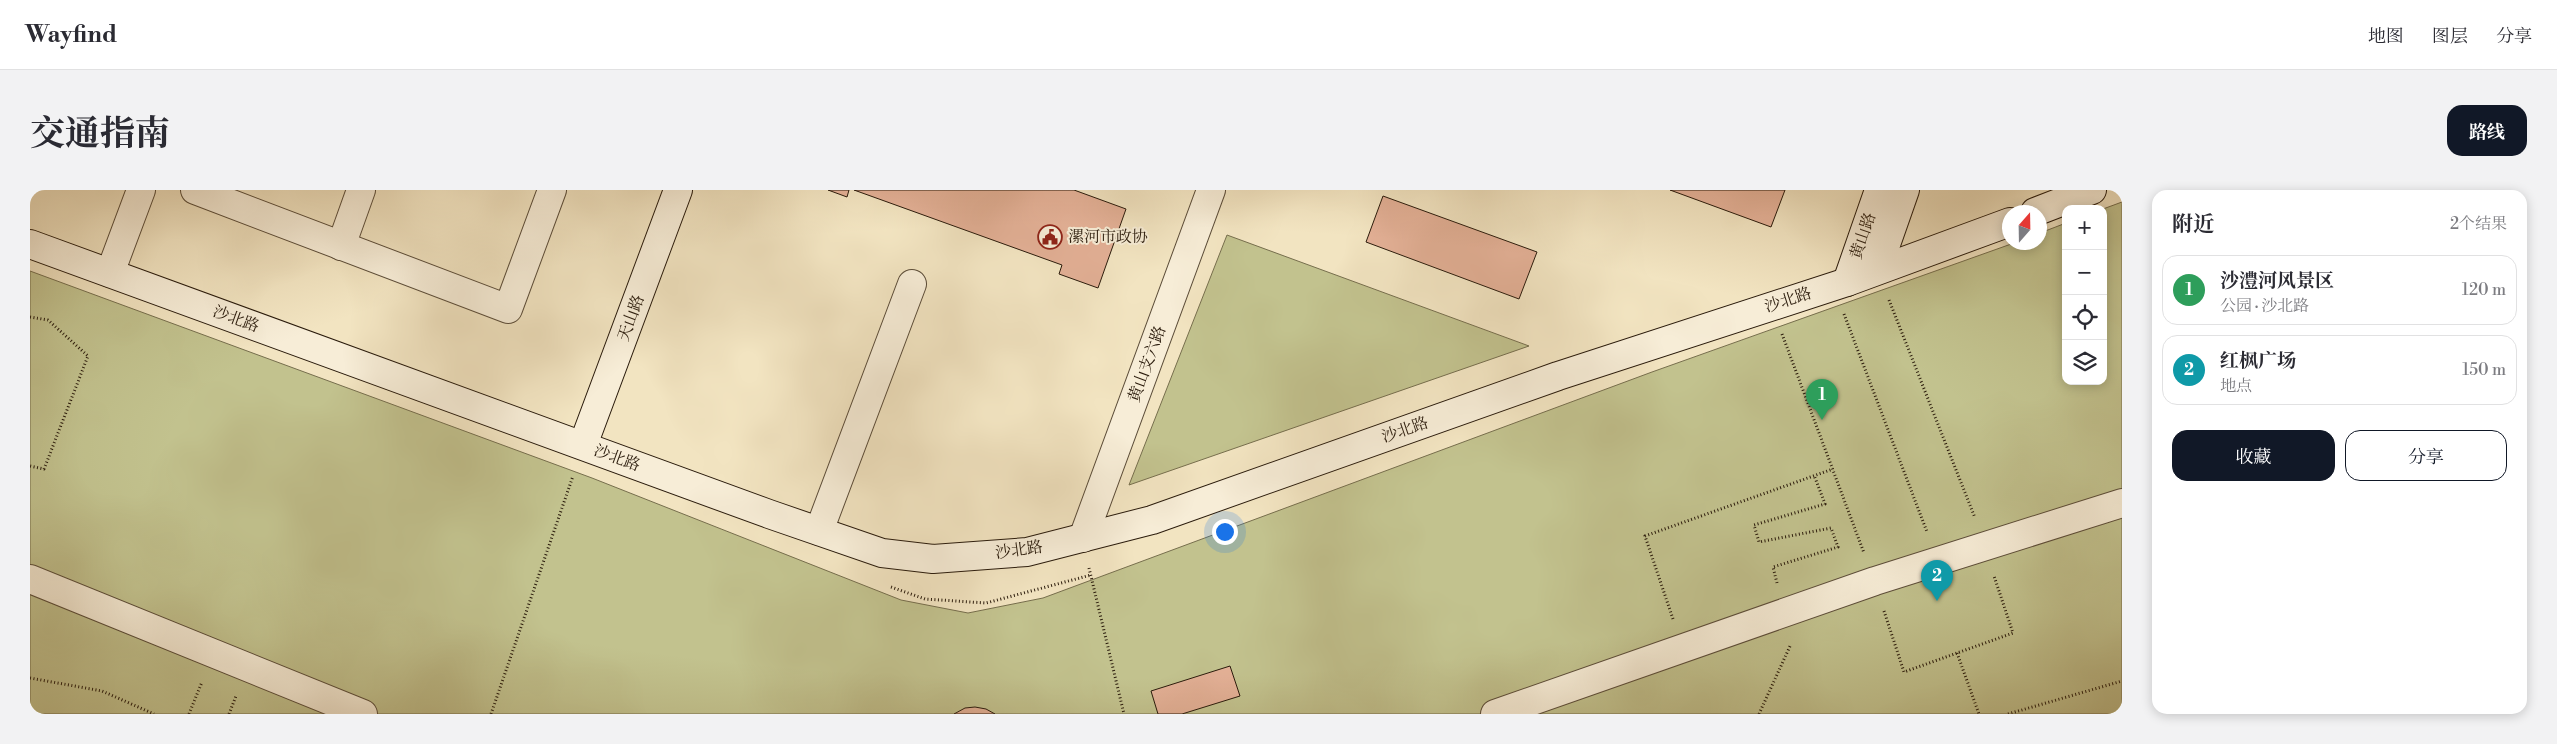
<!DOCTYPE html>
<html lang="zh">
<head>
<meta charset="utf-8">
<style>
	:root { --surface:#fff; --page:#f2f2f3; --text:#2b2b33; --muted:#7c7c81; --line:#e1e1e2; --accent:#111827 }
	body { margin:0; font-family:"Libre Bodoni","Noto Serif SC",serif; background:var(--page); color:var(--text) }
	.controls { position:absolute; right:15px; top:15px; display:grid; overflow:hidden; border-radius:10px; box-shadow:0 2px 12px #0003 }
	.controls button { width:45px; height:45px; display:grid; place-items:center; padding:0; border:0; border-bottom:1px solid var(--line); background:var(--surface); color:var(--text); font:25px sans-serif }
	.compass { position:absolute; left:1972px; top:15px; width:45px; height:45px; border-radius:50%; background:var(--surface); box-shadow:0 2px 12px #0003; rotate:20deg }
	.you { position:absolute; left:1194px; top:341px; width:18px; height:18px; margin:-12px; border:4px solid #fff; border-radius:50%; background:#1a73e8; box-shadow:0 0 0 8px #1a73e833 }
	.badge { display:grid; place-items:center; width:32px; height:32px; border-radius:50%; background:var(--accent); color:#fff; font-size:16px; font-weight:700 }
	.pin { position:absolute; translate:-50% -41px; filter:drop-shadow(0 1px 2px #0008) }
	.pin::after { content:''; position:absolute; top:26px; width:18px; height:15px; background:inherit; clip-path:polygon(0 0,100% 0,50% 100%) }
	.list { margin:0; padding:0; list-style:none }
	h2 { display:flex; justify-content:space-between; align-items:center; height:65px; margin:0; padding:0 20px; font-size:21px }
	h2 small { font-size:16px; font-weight:400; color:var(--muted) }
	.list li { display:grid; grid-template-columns:32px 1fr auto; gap:15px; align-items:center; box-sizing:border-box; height:70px; margin:0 10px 10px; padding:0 10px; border:1px solid var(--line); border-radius:15px }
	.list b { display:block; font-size:19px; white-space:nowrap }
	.list p { margin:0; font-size:16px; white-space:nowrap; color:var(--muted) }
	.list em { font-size:16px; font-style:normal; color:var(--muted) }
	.actions { display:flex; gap:10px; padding:15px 20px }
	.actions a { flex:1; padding:11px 0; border:1px solid var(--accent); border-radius:15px; text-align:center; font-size:18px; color:var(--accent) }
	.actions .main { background:var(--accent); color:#fff }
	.icon { flex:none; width:28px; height:28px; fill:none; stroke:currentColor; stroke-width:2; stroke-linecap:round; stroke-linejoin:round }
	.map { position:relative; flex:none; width:2092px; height:524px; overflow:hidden; border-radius:15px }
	header { display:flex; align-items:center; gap:30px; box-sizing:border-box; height:70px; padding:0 25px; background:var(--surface); border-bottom:1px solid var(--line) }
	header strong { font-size:24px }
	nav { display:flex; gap:28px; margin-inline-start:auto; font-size:18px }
	.intro { display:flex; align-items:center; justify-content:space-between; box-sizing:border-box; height:120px; padding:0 30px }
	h1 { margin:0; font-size:35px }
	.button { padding:12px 22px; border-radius:15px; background:var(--accent); color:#fff; font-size:18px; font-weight:700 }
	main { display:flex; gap:30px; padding:0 30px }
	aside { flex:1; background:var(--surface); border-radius:15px; box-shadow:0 2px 12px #0003 }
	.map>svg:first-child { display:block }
	.green { fill:#c2c28e; stroke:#766e4d }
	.building { fill:#e3b096; stroke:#2a1b0c }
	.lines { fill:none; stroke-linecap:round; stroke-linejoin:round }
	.street-casing { stroke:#5c4d39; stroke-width:30 }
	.secondary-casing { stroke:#2a1b0c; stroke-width:30 }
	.path { stroke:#2a1b0c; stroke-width:3; stroke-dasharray:1 2.5; stroke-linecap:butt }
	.street { stroke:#f7edd7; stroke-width:28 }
	.secondary { stroke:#f7edd7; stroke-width:28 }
	.labels { text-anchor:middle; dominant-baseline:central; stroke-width:4; stroke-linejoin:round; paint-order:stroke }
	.street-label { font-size:16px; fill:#2a1b0c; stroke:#f7edd7 }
	.poi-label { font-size:16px; fill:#2a1b0c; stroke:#f7edd7; text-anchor:start }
</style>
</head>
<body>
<header>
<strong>Wayfind</strong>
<nav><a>地图</a><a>图层</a><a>分享</a></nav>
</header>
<div class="intro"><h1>交通指南</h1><a class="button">路线</a></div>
<main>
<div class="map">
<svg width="2092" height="524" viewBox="0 0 2092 524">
	<rect width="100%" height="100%" fill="#f2e4c1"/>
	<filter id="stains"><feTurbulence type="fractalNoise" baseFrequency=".004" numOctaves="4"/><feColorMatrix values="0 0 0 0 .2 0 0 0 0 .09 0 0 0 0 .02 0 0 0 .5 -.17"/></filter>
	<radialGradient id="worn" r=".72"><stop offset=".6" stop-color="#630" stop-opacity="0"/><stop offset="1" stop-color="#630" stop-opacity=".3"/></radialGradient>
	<g class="green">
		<path d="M2092,12V524H0V81L562,288L871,410L938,423L1013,408L1622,182L1984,53L2010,52V43L2036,33V191H2073V19Z"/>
		<path d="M1197,45L1499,156L1099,295Z"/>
	</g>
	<g class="building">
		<path d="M798,0H819L817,7Z"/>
		<path d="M824,0H1044L1096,19L1068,98L1029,84L1032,75Z"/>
		<path d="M1640,0H1755L1741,37Z"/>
		<path d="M1353,6L1507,62L1489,109L1336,52Z"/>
		<path d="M1200,476L1210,506L1152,524H1128L1121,501Z"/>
		<path d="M945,517L956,519L965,524H924L935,518Z"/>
	</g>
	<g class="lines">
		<g class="street-casing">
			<g id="street">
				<path d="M165,0L478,119L522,0"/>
				<path d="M311,56L331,0"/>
				<path d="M80,83L111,0"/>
				<path d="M789,341L882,94"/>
				<path d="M1053,348L1181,0"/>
				<path d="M0,389L333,524"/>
				<path d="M1465,524L1845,391L2092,313"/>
			</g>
		</g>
		<g class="secondary-casing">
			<g id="secondary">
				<path d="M2005,22L2062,0"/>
				<path d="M0,54L739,324L852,363L903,369L997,362L1122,330L1528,186L1817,92L1980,32"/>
				<path d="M1847,80L1875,0"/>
				<path d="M1817,92L1849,0"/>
				<path d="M553,255L648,0"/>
			</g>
		</g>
		<g class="path">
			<path d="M1859,110L1945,328"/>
			<path d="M1814,124L1897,342"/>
			<path d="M0,127L18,130L58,166L14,279L0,276"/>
			<path d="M1752,144L1834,363"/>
			<path d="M1059,378L1094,524"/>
			<path d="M1747,393L1743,377L1808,357L1801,338L1729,352L1724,335L1795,314L1784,285"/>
			<path d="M861,397L895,409L956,413L1061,385"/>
			<path d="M1854,421L1874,482L1983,443L1964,386"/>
			<path d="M1643,429L1615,346L1803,279"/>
			<path d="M1927,463L1949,524"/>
			<path d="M0,488L72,501L124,524"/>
			<path d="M159,524L172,492"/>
			<path d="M199,524L206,506"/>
			<path d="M461,524L543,286"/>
			<path d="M1729,524L1761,454"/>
			<path d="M1978,524L2092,491"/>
		</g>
		<use href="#street" class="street"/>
		<use href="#secondary" class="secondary"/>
	</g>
	<defs>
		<g id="civic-ring" transform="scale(1.25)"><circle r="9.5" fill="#f7edd7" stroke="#8f2418" stroke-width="1.5"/><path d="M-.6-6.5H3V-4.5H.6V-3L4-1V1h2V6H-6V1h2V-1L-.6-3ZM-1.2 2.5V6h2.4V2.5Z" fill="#8f2418"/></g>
	</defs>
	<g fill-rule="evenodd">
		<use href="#civic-ring" x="1020" y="47"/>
	</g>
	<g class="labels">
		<g class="street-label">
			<text transform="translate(1833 46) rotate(-71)">黄山路</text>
			<text transform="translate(1758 110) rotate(-18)">沙北路</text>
			<text transform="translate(601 128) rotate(-70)">天山路</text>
			<text transform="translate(206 129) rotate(20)">沙北路</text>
			<text transform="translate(1117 174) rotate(-70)">黄山支六路</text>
			<text transform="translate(1375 240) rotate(-19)">沙北路</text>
			<text transform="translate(587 268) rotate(20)">沙北路</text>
			<text transform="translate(989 360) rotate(-8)">沙北路</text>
		</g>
		<g class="poi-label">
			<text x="1038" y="47">漯河市政协</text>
		</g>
	</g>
	<rect width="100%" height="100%" filter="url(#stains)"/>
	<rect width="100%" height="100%" fill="url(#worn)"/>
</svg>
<div class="controls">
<button>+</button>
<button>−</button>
<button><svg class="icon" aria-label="locate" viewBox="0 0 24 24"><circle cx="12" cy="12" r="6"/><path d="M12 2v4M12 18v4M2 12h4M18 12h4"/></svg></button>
<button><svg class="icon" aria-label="layers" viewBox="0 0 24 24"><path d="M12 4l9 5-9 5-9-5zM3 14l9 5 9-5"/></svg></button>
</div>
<svg class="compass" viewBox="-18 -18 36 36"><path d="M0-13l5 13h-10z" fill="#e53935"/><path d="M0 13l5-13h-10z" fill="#7c7c81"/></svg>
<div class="you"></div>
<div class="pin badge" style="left:1792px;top:230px;background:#2e9e5b">1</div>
<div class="pin badge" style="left:1907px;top:411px;background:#0f9aa8">2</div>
</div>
<aside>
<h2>附近<small>2个结果</small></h2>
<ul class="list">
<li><span class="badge" style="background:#2e9e5b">1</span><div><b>沙澧河风景区</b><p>公园 · 沙北路</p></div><em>120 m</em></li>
<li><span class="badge" style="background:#0f9aa8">2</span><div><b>红枫广场</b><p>地点</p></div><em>150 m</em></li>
</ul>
<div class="actions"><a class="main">收藏</a><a>分享</a></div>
</aside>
</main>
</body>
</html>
